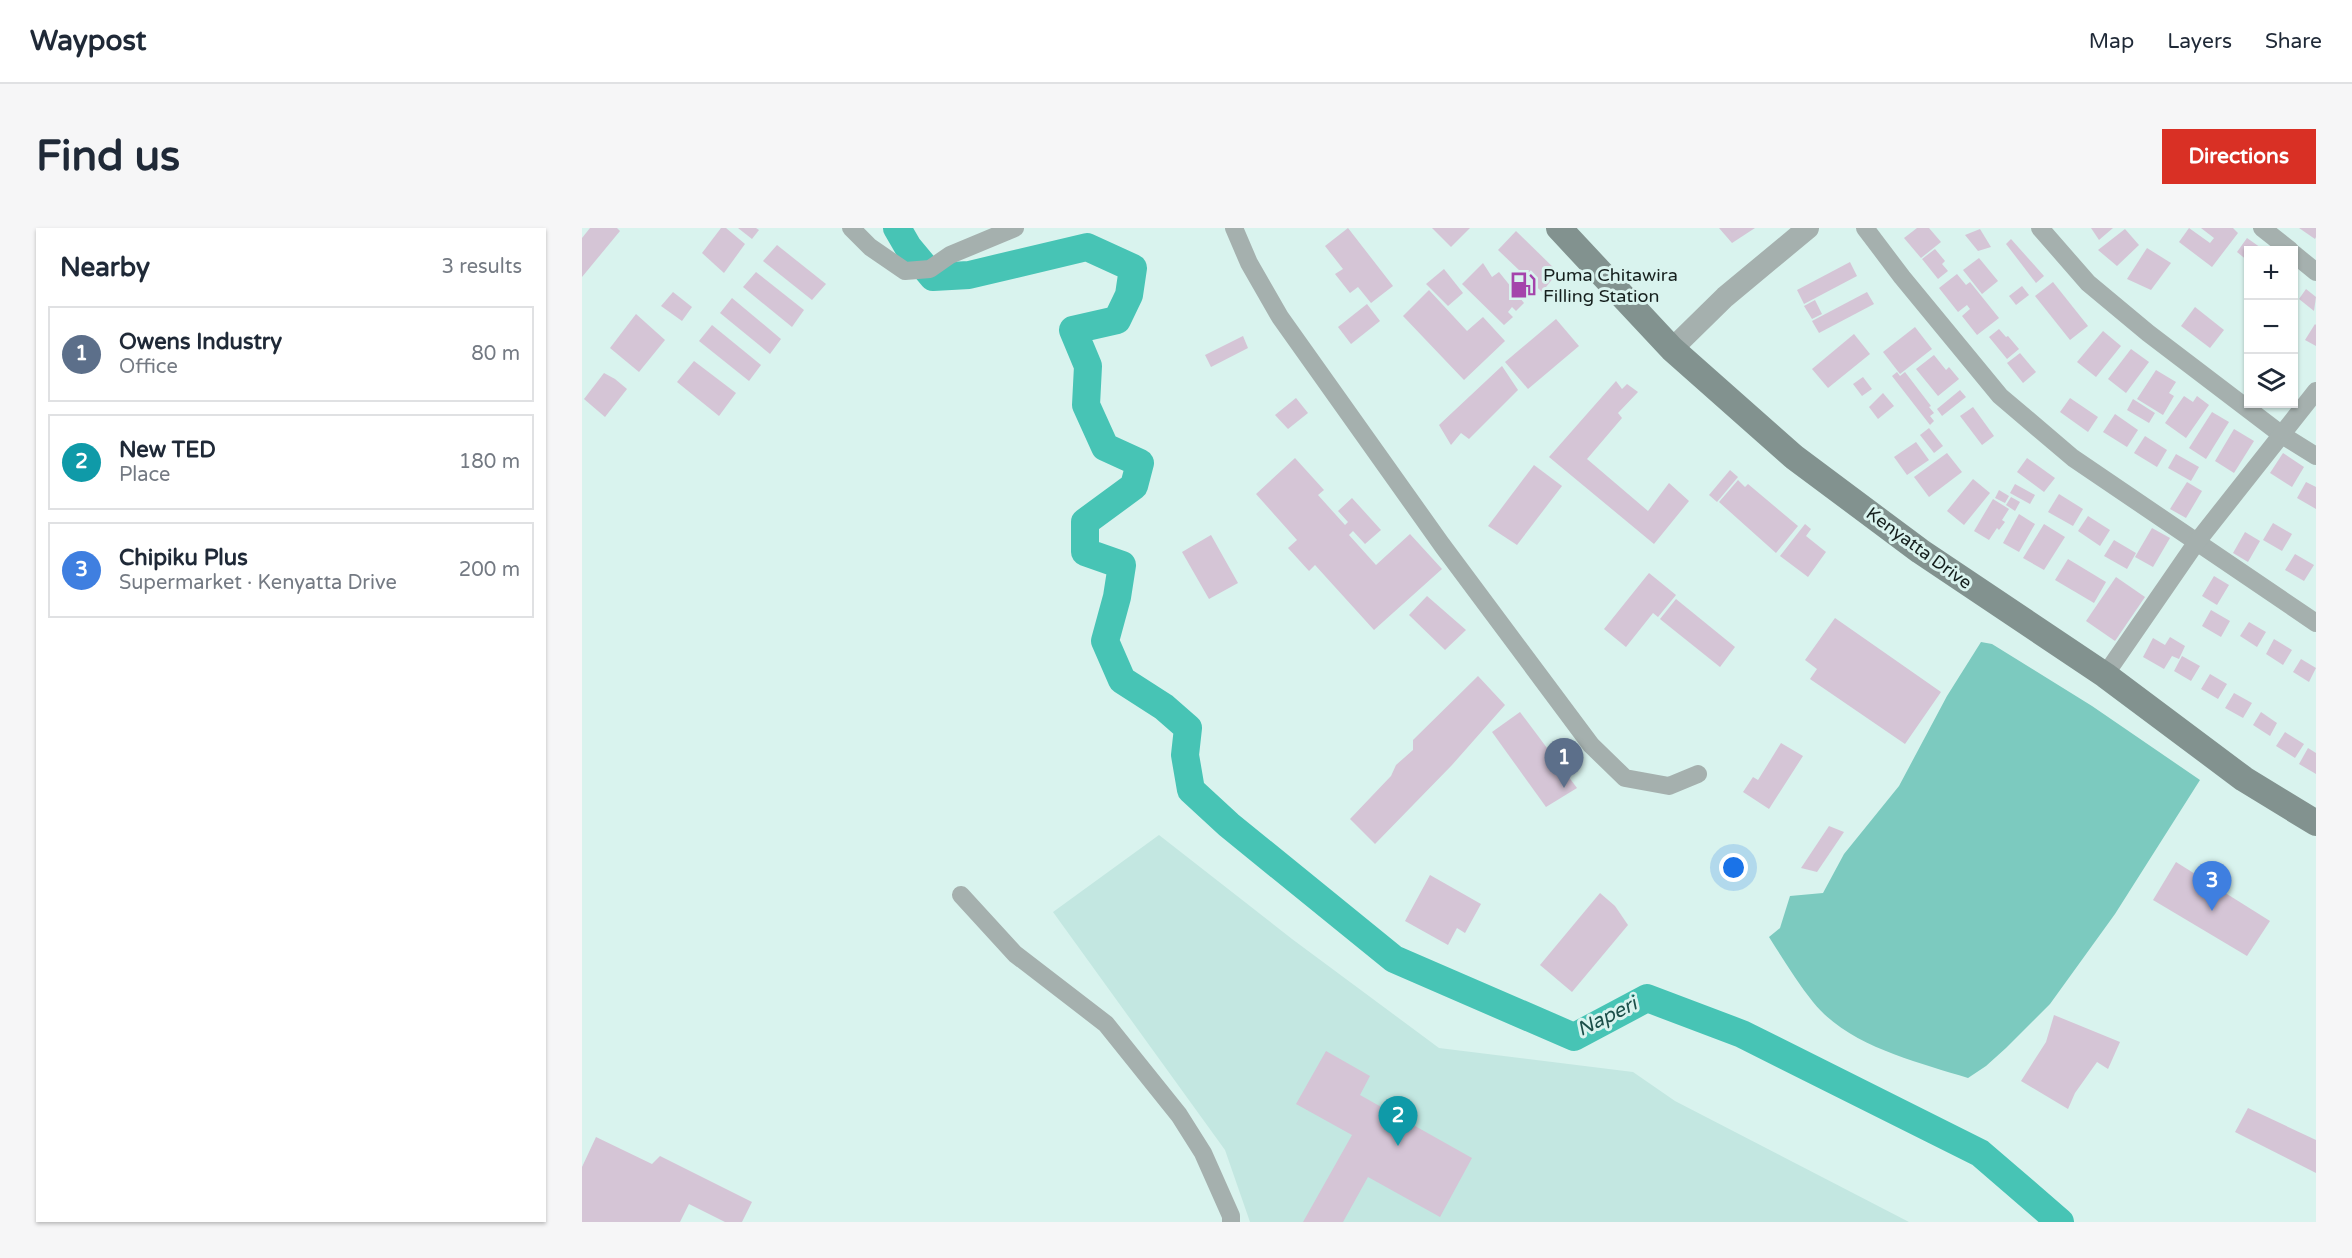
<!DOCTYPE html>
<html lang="en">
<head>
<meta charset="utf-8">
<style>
	:root { --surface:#fff; --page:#f6f6f7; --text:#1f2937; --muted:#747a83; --line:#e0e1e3; --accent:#d93025 }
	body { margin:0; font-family:"Varela Round",sans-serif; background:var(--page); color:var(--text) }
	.controls { position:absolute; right:18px; top:18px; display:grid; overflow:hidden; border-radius:0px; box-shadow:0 2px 4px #0004 }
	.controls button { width:54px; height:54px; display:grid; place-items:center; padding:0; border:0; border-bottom:2px solid var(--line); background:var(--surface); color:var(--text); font:30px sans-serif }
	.you { position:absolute; left:1152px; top:640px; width:21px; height:21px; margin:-15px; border:4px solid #fff; border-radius:50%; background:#1a73e8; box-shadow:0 0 0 9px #1a73e833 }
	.badge { display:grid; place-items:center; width:39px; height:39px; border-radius:50%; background:var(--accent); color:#fff; font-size:20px; font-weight:700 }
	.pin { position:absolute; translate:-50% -50px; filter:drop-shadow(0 2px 3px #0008) }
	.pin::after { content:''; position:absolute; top:32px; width:21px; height:18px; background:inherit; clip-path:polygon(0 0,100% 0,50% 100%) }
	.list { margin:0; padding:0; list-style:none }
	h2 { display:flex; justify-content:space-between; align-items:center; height:78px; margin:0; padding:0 24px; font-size:26px }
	h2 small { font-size:20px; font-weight:400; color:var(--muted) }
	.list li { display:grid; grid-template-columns:39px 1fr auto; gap:18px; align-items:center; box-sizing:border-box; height:96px; margin:0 12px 12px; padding:0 12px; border:2px solid var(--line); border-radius:0px }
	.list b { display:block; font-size:22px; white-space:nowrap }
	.list p { margin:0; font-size:20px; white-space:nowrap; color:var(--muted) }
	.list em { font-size:20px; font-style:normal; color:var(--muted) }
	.icon { flex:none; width:33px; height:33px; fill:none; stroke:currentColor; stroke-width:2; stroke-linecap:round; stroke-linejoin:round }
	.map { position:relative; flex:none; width:1734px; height:994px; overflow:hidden; border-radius:0px }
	header { display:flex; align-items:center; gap:36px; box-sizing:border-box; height:84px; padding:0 30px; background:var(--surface); border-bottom:2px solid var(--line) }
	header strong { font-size:28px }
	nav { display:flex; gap:33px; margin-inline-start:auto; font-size:21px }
	.intro { display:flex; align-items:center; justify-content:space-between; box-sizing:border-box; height:144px; padding:0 36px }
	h1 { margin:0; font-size:42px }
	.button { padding:15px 27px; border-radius:0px; background:var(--accent); color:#fff; font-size:21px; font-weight:700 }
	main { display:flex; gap:36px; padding:0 36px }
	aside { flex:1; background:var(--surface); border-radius:0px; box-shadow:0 2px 4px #0004 }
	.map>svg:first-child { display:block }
	.built { fill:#c3e7e1 }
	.green { fill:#7ccabf }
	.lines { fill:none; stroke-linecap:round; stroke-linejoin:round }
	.river { stroke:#47c4b5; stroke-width:28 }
	.building { fill:#d5c5d6 }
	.minor { stroke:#a5b0ae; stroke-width:18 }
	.tertiary { stroke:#a5b0ae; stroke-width:22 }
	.secondary { stroke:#82928f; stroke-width:26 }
	.labels { text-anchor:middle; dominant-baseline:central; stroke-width:6; stroke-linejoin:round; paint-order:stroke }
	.poi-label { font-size:18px; fill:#151f1d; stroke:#d9f3ee; text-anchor:start }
	.street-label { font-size:18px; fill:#151f1d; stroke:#d9f3ee }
	.water-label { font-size:20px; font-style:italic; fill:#1b4f49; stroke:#d9f3ee }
</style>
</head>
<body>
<header>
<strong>Waypost</strong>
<nav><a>Map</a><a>Layers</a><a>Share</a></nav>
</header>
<div class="intro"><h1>Find us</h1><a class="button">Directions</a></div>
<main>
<aside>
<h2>Nearby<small>3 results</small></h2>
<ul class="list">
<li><span class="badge" style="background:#5c6f8a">1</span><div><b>Owens Industry</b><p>Office</p></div><em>80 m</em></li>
<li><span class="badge" style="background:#0f9aa8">2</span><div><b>New TED</b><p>Place</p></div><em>180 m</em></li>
<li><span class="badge" style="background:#3f7fe0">3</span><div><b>Chipiku Plus</b><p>Supermarket · Kenyatta Drive</p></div><em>200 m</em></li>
</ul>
</aside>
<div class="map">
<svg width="1734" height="994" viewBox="0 0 1734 994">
	<rect width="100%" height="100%" fill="#d9f3ee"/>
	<path class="built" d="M577,607L710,711L857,820L1051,844L1093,873L1327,994H668L643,922L471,684Z"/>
	<path class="green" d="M1399,414L1410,416L1510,478L1618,552L1533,686L1468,776L1424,820L1404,838L1386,850C1335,834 1266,818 1231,774C1215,754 1201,731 1187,709L1198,700L1208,668L1241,665L1262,626L1317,558L1365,468Z"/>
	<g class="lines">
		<path class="river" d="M315,0L326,19L351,49L387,47L505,19L551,40L547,67L535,92L491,102L506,138L504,177L523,219L558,235L552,258L503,294V324L540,337L535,369L523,413L540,452L582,479L606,500L603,527L609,562L647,597L812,731L992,809L1065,770L1160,806L1398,925L1478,994"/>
	</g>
	<g class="building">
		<path d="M8,0H35L38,3L0,49V10Z"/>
		<path d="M139,0H144L163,16L142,45L120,25Z"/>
		<path d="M156,0H174L177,2L170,11Z"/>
		<path d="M766,0L811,58L789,75L776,59L768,65L753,46L761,41L743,18Z"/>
		<path d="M850,0H888L869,19Z"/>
		<path d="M1137,0H1173L1150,15Z"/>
		<path d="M1335,0H1347L1359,14L1339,30L1322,10Z"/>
		<path d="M1509,0H1531L1517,12Z"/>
		<path d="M1607,0L1628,15L1632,10L1619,0H1651L1656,5L1630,39L1597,14Z"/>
		<path d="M1717,0H1734V9L1733,11Z"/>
		<path d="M1398,1L1409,19L1396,23L1383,7Z"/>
		<path d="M1543,1L1557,17L1535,38L1516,22Z"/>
		<path d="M934,3L976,44L960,64L916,22Z"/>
		<path d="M1665,10L1682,22H1666V33L1655,24Z"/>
		<path d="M1429,11L1462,48L1454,55L1424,16Z"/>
		<path d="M195,17L244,56L230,72L181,33Z"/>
		<path d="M1565,20L1589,35L1569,62L1545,51Z"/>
		<path d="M1353,21L1363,33L1360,36L1366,43L1356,51L1340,31Z"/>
		<path d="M1397,30L1416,53L1400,66L1381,42Z"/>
		<path d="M1268,34L1275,48L1222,76L1215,62Z"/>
		<path d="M901,35L910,49L917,44L942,75L934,83L930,79L926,84L931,89L922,97L880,56Z"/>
		<path d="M862,41L881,65L866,78L844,56Z"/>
		<path d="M174,44L222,82L210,99L161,59Z"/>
		<path d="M1375,46L1384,57L1388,54L1417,90L1395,107L1380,88L1388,81L1385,77L1376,84L1357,60Z"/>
		<path d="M1471,54L1506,98L1488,112L1453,68Z"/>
		<path d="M1440,58L1447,67L1434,77L1427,68Z"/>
		<path d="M1724,61L1734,69L1732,83L1717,71Z"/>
		<path d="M847,62L885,103L901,89L923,113L882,152L821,88Z"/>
		<path d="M91,64L110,79L100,93L79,78Z"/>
		<path d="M1285,64L1292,76L1237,105L1230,93Z"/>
		<path d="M150,70L199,111L188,126L138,85Z"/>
		<path d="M1233,72L1240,86L1230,91L1222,78Z"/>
		<path d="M785,76L798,93L769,116L756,99Z"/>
		<path d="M1613,79L1642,102L1628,120L1599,98Z"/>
		<path d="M54,86L83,112L57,144L28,120Z"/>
		<path d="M974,91L997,118L946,161L923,134Z"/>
		<path d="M1733,96L1734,97V118L1723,112Z"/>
		<path d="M130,97L179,137L167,153L117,113Z"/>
		<path d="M1333,99L1350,121L1318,146L1301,124Z"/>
		<path d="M1417,101L1424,109L1426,108L1437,121L1425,131L1407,109Z"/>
		<path d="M1521,103L1539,118L1514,149L1495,134Z"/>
		<path d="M1272,106L1288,126L1246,160L1230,141Z"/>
		<path d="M661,108L666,120L629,139L623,127Z"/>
		<path d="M1549,121L1567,134L1544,165L1526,151Z"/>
		<path d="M1438,125L1454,144L1441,155L1425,135Z"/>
		<path d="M1352,127L1364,142L1367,139L1377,151L1356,168L1334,141Z"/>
		<path d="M112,133L154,165L137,188L95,154Z"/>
		<path d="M920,138L936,162L887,211L879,205L869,217L857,197Z"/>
		<path d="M1574,142L1594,154L1587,165L1592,168L1581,187L1555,171Z"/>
		<path d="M1315,144L1318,148L1323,144L1349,178L1347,179L1352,185L1348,188L1352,193L1348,197L1310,148Z"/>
		<path d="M22,145L33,151L45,161L23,189L2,171Z"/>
		<path d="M1281,149L1290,161L1280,168L1271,156Z"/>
		<path d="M1034,153L1040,161L1045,156L1056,164L1036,185L1040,190L1005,231L1066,283L1087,255L1107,273L1072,316L967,229Z"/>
		<path d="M1378,162L1384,169L1360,188L1355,181Z"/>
		<path d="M1301,165L1312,178L1296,191L1287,179Z"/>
		<path d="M1602,168L1611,174L1615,168L1627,177L1604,210L1583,195Z"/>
		<path d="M714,170L726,185L706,201L693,187Z"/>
		<path d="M1488,170L1516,189L1506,204L1478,184Z"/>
		<path d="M1551,171L1573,185L1567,195L1545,182Z"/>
		<path d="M1391,179L1412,208L1400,217L1378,188Z"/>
		<path d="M1630,184L1647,194L1624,231L1607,220Z"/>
		<path d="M1533,186L1556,202L1545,219L1521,204Z"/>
		<path d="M1347,200L1361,218L1352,225L1338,207Z"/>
		<path d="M1652,201L1672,213L1652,245L1633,233Z"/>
		<path d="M1563,208L1585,222L1575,239L1552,225Z"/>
		<path d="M1334,214L1347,232L1325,247L1312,229Z"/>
		<path d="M1365,225L1380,244L1347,269L1332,249Z"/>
		<path d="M1701,225L1722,239L1710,259L1688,245Z"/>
		<path d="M1594,226L1617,239L1609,253L1586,240Z"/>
		<path d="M713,230L742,262L736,267L763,297L766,294L756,283L770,270L799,302L783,316L771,303L767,307L794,337L828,306L860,341L792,402L733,337L727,343L706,320L715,312L674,266Z"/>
		<path d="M1445,230L1473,250L1462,264L1435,244Z"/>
		<path d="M952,237L980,258L935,317L906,298Z"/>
		<path d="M1148,242L1156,249L1135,274L1127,267Z"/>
		<path d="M1391,251L1408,265L1382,297L1365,283Z"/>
		<path d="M1156,252L1163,259L1166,256L1216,298L1194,325L1137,274Z"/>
		<path d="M1605,254L1620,263L1604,290L1588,281Z"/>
		<path d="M1724,254L1734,259V281L1715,270Z"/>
		<path d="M1433,256L1453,267L1448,276L1428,265Z"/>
		<path d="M1417,262L1427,268L1423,275L1413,270Z"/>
		<path d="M1477,266L1501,281L1491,298L1466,284Z"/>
		<path d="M1429,269L1438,274L1433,283L1424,277Z"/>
		<path d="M1411,271L1427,281L1420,292L1423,294L1417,302L1415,300L1407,312L1392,303Z"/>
		<path d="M1437,286L1453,296L1437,324L1421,315Z"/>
		<path d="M1506,288L1528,302L1518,318L1496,303Z"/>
		<path d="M1691,295L1710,306L1700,323L1681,312Z"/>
		<path d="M1223,296L1229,301L1224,308L1244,324L1226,349L1198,328Z"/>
		<path d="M1462,296L1483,309L1462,342L1441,330Z"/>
		<path d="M1570,300L1588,310L1571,339L1553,329Z"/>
		<path d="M1663,304L1678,313L1666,334L1651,325Z"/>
		<path d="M629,307L656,355L627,371L600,324Z"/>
		<path d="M1532,312L1554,325L1545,341L1522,328Z"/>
		<path d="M1713,326L1732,337L1722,353L1703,342Z"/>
		<path d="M1486,331L1524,354L1512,375L1473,352Z"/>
		<path d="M1067,345L1094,367L1076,389L1071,385L1044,419L1022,401Z"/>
		<path d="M1632,348L1647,357L1635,377L1620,368Z"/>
		<path d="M1534,349L1563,369L1533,413L1504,393Z"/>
		<path d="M845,368L884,402L863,422L827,387Z"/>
		<path d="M1094,371L1153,419L1138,439L1078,391Z"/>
		<path d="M1629,382L1648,393L1639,409L1620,398Z"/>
		<path d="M1253,390L1359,464L1323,516L1228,451L1235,441L1223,432Z"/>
		<path d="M1667,394L1684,404L1675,419L1658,408Z"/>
		<path d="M1588,409L1603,418L1597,431L1590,428L1582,441L1561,429L1571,410L1583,417Z"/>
		<path d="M1692,411L1710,422L1701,437L1684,426Z"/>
		<path d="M1600,428L1618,438L1609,453L1592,443Z"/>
		<path d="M1719,431L1734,440L1727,454L1711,444Z"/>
		<path d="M1628,446L1645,456L1636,471L1619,461Z"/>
		<path d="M896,448L923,477L870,537L793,616L768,591L809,548L814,537L831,522V512Z"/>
		<path d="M1652,465L1670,475L1661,490L1643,480Z"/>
		<path d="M938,484L995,560L964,579L910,504Z"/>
		<path d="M1679,484L1695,495L1688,508L1671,497Z"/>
		<path d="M1703,504L1722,516L1713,530L1694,518Z"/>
		<path d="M1199,515L1221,528L1187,581L1161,564L1171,549L1176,552Z"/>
		<path d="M1726,520L1734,525V546L1717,536Z"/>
		<path d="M1247,598L1262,604L1235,644L1219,640Z"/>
		<path d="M1594,634L1688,693L1665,728L1571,672Z"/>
		<path d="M848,647L899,676L883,705L875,700L866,717L823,693Z"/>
		<path d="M1018,665L1033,678L1046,697L990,764L958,737Z"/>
		<path d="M1472,787L1538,814L1526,841L1515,834L1493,865L1486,881L1439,853L1464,814Z"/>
		<path d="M744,823L788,848L778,867L890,930L858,989L786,949L761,994H721L770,907L714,876Z"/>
		<path d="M1666,880L1734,912V945L1653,904Z"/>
		<path d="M14,909L70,936L78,928L170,974L160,994H143L107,976L98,994H0V939Z"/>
	</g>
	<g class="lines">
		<g class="minor">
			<path d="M269,0L288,19L323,43L348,41L368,27L433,0"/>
			<path d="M652,0L667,35L698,89L860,317L1009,517L1043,550L1087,558L1116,546"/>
			<path d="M1283,0L1320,49L1418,168L1491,230L1734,395"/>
			<path d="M1458,0L1506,55L1566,105L1700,207L1734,228"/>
			<path d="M1680,0L1708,22"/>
			<path d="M1712,26L1734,44"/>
			<path d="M1523,447L1614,315L1734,163"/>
			<path d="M379,667L433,726L524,796L597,887L621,925L649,988V994"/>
		</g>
		<path class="tertiary" d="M1090,121L1143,69L1226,0"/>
		<path class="secondary" d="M977,0L1090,121L1212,229L1338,323L1523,447L1662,551L1734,595"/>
	</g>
	<defs>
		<g id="fuel-bare" transform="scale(2.07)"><path d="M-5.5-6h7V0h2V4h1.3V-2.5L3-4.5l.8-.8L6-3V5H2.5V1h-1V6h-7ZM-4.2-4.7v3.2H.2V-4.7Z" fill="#a444ab" stroke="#d9f3ee" stroke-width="2.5" paint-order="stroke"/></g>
	</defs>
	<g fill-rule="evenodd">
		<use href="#fuel-bare" x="941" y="57"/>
	</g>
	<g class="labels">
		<g class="poi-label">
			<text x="961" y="47">Puma Chitawira<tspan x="961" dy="21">Filling Station</tspan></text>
		</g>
		<g class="street-label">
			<text transform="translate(1337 320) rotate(36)">Kenyatta Drive</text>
		</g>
		<g class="water-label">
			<text transform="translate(1025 789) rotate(-26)">Naperi</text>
		</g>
	</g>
</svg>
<div class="controls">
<button>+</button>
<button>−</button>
<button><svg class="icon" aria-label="layers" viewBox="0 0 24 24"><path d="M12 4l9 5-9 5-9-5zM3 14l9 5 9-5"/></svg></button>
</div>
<div class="you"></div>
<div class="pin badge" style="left:982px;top:560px;background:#5c6f8a">1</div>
<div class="pin badge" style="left:816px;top:918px;background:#0f9aa8">2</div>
<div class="pin badge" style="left:1630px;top:683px;background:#3f7fe0">3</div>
</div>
</main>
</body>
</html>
